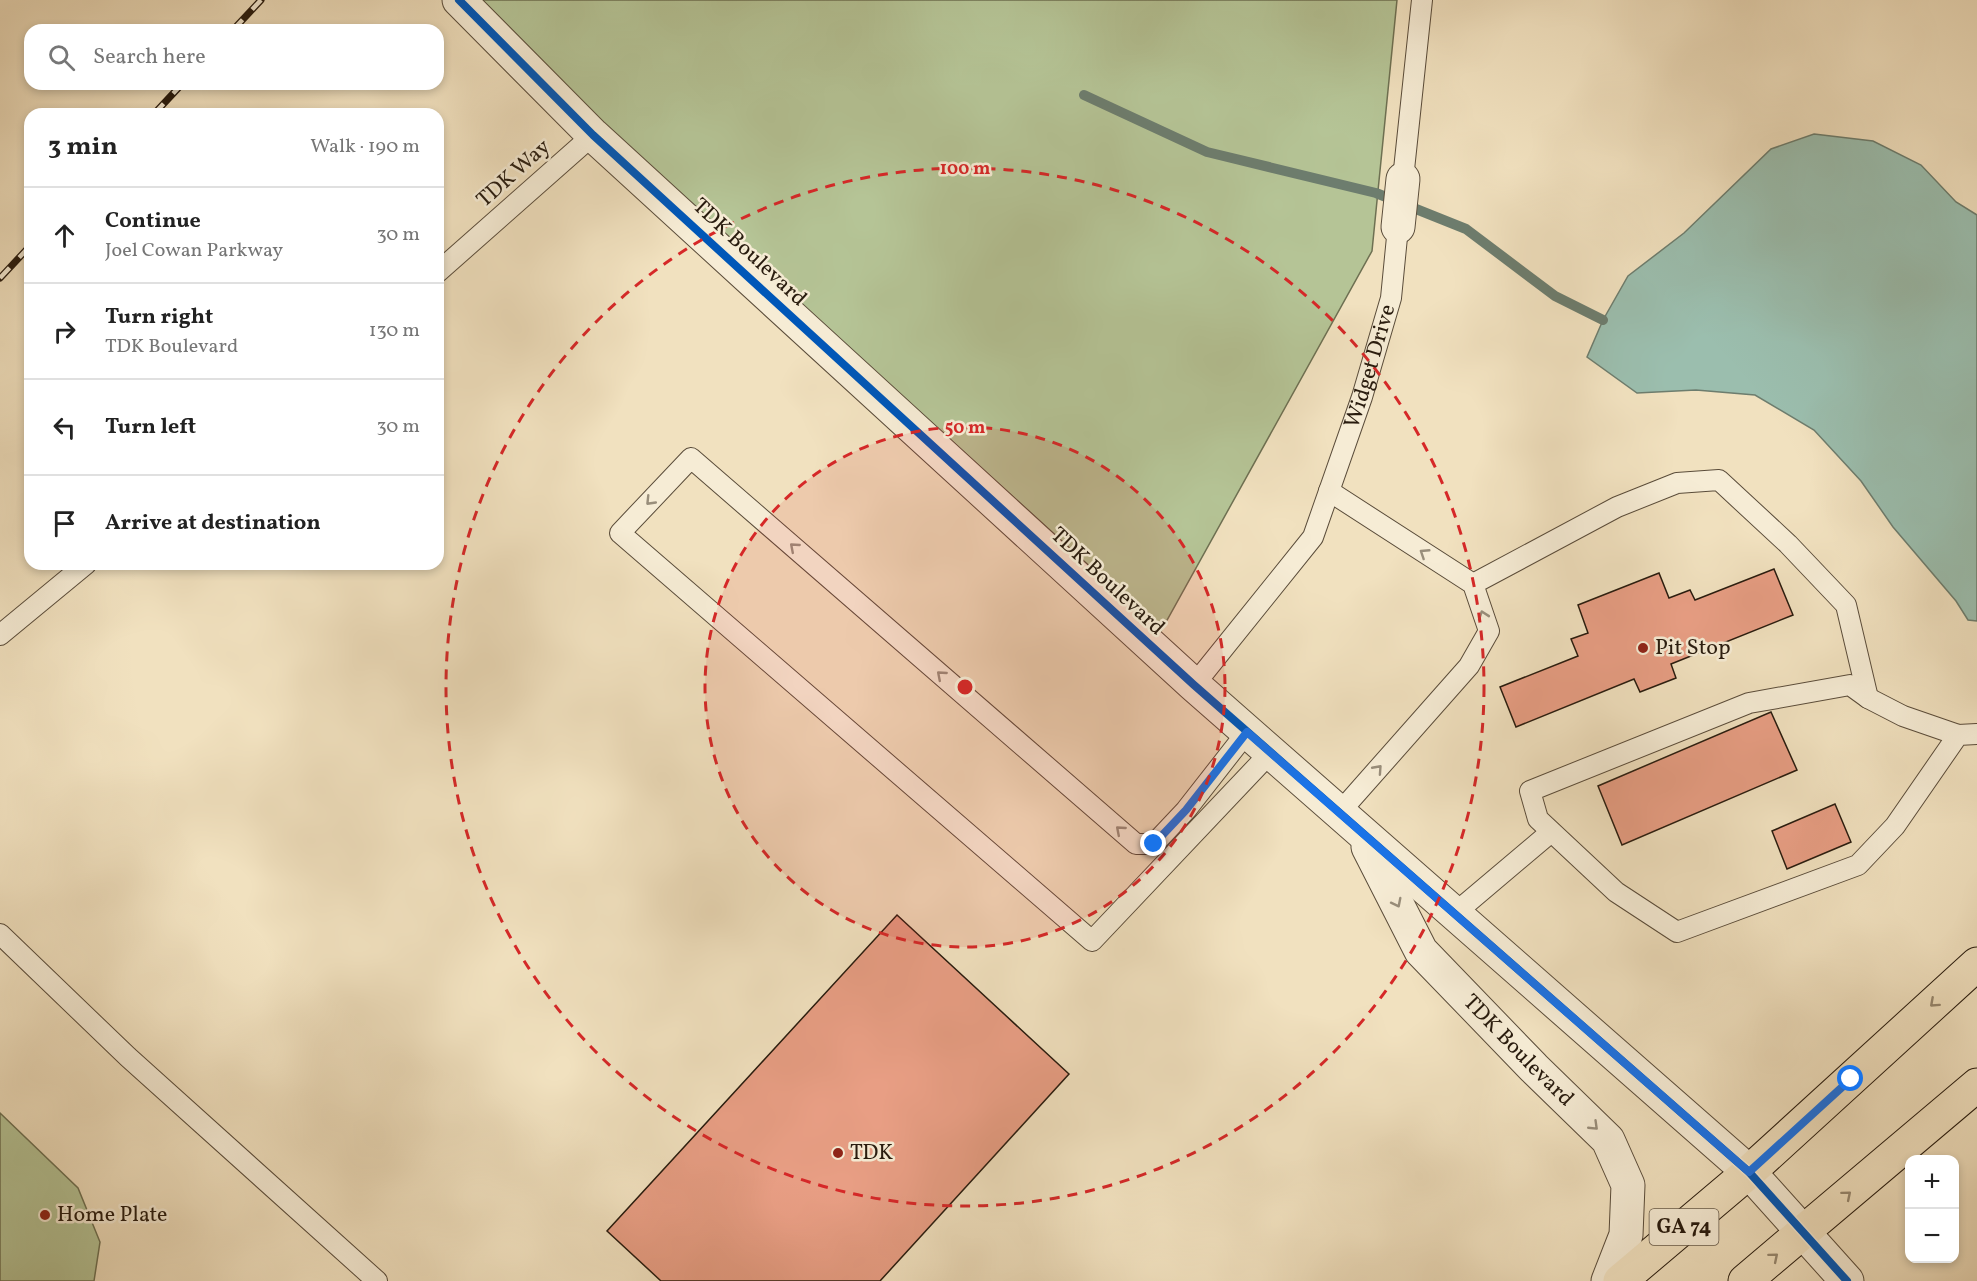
<!DOCTYPE html>
<html lang="en">
<head>
<meta charset="utf-8">
<style>
	:root { --surface:#fff; --page:#f6f6f6; --text:#222; --muted:#767676; --line:#e0e0e0 }
	body { margin:0; font-family:Vollkorn,serif; background:var(--page); color:var(--text) }
	.controls { position:absolute; right:18px; bottom:18px; display:grid; overflow:hidden; border-radius:12px; box-shadow:0 3px 9px #0003 }
	.controls button { width:54px; height:54px; display:grid; place-items:center; padding:0; border:0; border-bottom:2px solid var(--line); background:var(--surface); color:var(--text); font:30px sans-serif }
	.stop { position:absolute; width:18px; height:18px; margin:-14px; border:4px solid #1a73e8; border-radius:50%; background:#fff }
	.stop.end { background:#1a73e8; border-color:#fff; box-shadow:0 2px 6px #0008 }
	.list { margin:0; padding:0; list-style:none }
	h2 { display:flex; justify-content:space-between; align-items:center; height:78px; margin:0; padding:0 24px; font-size:26px }
	h2 small { font-size:20px; font-weight:400; color:var(--muted) }
	.list li { display:grid; grid-template-columns:39px 1fr auto; gap:18px; align-items:center; box-sizing:border-box; height:96px; padding:0 24px; border-top:2px solid var(--line) }
	.list b { display:block; font-size:22px; white-space:nowrap }
	.list p { margin:0; font-size:20px; white-space:nowrap; color:var(--muted) }
	.list em { font-size:20px; font-style:normal; color:var(--muted) }
	.icon { flex:none; width:33px; height:33px; fill:none; stroke:currentColor; stroke-width:2; stroke-linecap:round; stroke-linejoin:round }
	.map { position:relative; flex:none; width:1977px; height:1281px; overflow:hidden }
	.search { position:absolute; background:var(--surface); box-shadow:0 3px 9px #0003; left:24px; top:24px; width:420px; height:66px; display:flex; align-items:center; gap:15px; box-sizing:border-box; padding:0 21px; border-radius:18px; color:var(--muted); font-size:22px }
	.panel { position:absolute; background:var(--surface); box-shadow:0 3px 9px #0003; left:24px; top:108px; width:420px; height:462px; border-radius:18px }
	.map>svg:first-child { display:block }
	.green { fill:#b5c496; stroke:#6e7052; stroke-width:1.5 }
	.water { fill:#9bbeae; stroke:#6d7d6e; stroke-width:1.5 }
	.lines { fill:none; stroke-linecap:round; stroke-linejoin:round }
	.stream { stroke:#6d7d6e; stroke-width:10 }
	.building { fill:#e89e84; stroke:#281b0e; stroke-width:1.5 }
	.service-casing { stroke:#5a4c3a; stroke-width:22 }
	.minor-casing { stroke:#5a4c3a; stroke-width:35 }
	.tertiary-casing { stroke:#5a4c3a; stroke-width:35 }
	.primary-casing { stroke:#281b0e; stroke-width:35 }
	.service { stroke:#f6ecd5; stroke-width:20 }
	.minor { stroke:#f6ecd5; stroke-width:33 }
	.tertiary { stroke:#f6ecd5; stroke-width:33 }
	.primary { stroke:#f1e1bf; stroke-width:33 }
	.rail-casing { stroke:#281b0e; stroke-width:7 }
	.rail { stroke:#f6ecd5; stroke-width:4.5; stroke-dasharray:14; stroke-linecap:butt }
	.cycleway-casing { stroke:#f6ecd5; stroke-width:11 }
	.cycleway { stroke:#0057b8; stroke-width:8 }
	.oneway { stroke:#998e7b }
	.oneway2 { stroke:#97886f }
	.route { stroke:#1a73e8; stroke-width:8 }
	.ring { fill:none; stroke:#d62828; stroke-width:3; stroke-dasharray:10 8 }
	.poi-dot { fill:#8f2418; stroke:#f6ecd5; stroke-width:2 }
	.labels { text-anchor:middle; dominant-baseline:central; stroke-width:5; stroke-linejoin:round; paint-order:stroke }
	.shield { fill:#f6ecd5; stroke:#665a4a; stroke-width:1.5 }
	.shield-label { font-size:21px; font-weight:bold; fill:#281b0e }
	.street-label { font-size:22px; fill:#281b0e; stroke:#f6ecd5 }
	.poi-label { font-size:22px; fill:#281b0e; stroke:#f6ecd5; text-anchor:start }
	.centre { fill:#d62828; stroke:#f6ecd5; stroke-width:3 }
	.ring-label { font-size:18px; text-anchor:middle; font-weight:bold; fill:#d62828; stroke:#f6ecd5; stroke-width:5; stroke-linejoin:round; paint-order:stroke }
</style>
</head>
<body>
<div class="map">
<svg width="1977" height="1281" viewBox="0 0 1977 1281">
	<rect width="100%" height="100%" fill="#f1e1bf"/>
	<filter id="stains"><feTurbulence type="fractalNoise" baseFrequency=".00333" numOctaves="4"/><feColorMatrix values="0 0 0 0 .2 0 0 0 0 .09 0 0 0 0 .02 0 0 0 .5 -.17"/></filter>
	<radialGradient id="worn" r=".72"><stop offset=".6" stop-color="#630" stop-opacity="0"/><stop offset="1" stop-color="#630" stop-opacity=".3"/></radialGradient>
	<g class="green">
		<path d="M466,0H1397L1372,251L1161,631Z"/>
		<path d="M0,1113L78,1188L100,1242L94,1281H0Z"/>
	</g>
	<path class="water" d="M1814,134L1873,141L1921,165L1956,202L1977,215V621L1968,620L1956,601L1893,527L1861,481L1814,430L1755,395L1696,390L1637,393L1587,357L1603,320L1628,276L1684,233L1771,149Z"/>
	<g class="lines">
		<path class="stream" d="M1084,95L1207,152L1376,193L1466,229L1555,296L1603,320"/>
	</g>
	<g class="building">
		<path d="M1774,569L1793,615L1671,664L1676,678L1640,692L1634,679L1516,727L1500,687L1578,656L1571,639L1588,633L1578,605L1659,573L1669,598L1690,590L1695,600Z"/>
		<path d="M1771,712L1797,770L1622,845L1598,786Z"/>
		<path d="M1835,804L1851,842L1787,869L1772,831Z"/>
		<path d="M897,915L1069,1074L880,1281H661L607,1231Z"/>
	</g>
	<g class="lines">
		<g class="service-casing">
			<g id="service">
				<path d="M1403,179L1422,0"/>
				<path d="M438,272L593,135"/>
				<path d="M1329,491L1473,584L1489,631L1469,666L1339,813"/>
				<path d="M1473,584L1617,507L1677,483L1719,480L1788,544L1846,605L1868,698"/>
				<path d="M0,635L86,564"/>
				<path id="s1" d="M1194,685L1313,537L1362,397L1391,298L1398,227"/>
				<path d="M1247,732L1186,810L1154,844H1136L691,458L620,533L1092,941L1270,753"/>
				<path d="M1958,735L1895,826L1858,865L1677,932L1616,892L1538,819L1530,791L1749,703L1850,685L1868,698L1903,716L1958,735L1977,734"/>
				<path d="M1454,914L1551,832"/>
				<path d="M0,934L128,1057L377,1281"/>
			</g>
		</g>
		<g class="minor-casing">
			<g id="minor">
				<path d="M459,0L593,135L1194,685L1749,1172"/>
				<path d="M1398,227L1403,179"/>
				<path id="s2" d="M1368,847L1421,951L1534,1068L1608,1140L1628,1185L1626,1235L1608,1281"/>
			</g>
		</g>
		<g class="tertiary-casing">
			<path id="tertiary" d="M1749,1172L1847,1281"/>
		</g>
		<g class="primary-casing">
			<g id="primary">
				<path d="M1620,1281L1749,1172L1977,964"/>
				<path d="M1745,1281L1977,1085"/>
			</g>
		</g>
		<use href="#service" class="service"/>
		<use href="#minor" class="minor"/>
		<use href="#tertiary" class="tertiary"/>
		<use href="#primary" class="primary"/>
		<g class="rail-casing">
			<g id="rail">
				<path d="M233,30L261,0"/>
				<path d="M154,114L182,84"/>
				<path d="M0,278L30,246"/>
			</g>
		</g>
		<use href="#rail" class="rail"/>
		<g class="cycleway-casing">
			<path id="cycleway" d="M459,0L593,135L1194,685L1749,1172L1847,1281"/>
		</g>
		<use href="#cycleway" class="cycleway"/>
	</g>
	<defs><path id="oneway-chevron" d="M-2-3.5L2.5 0L-2 3.5" fill="none" stroke-width="1.6" stroke-linecap="round" stroke-linejoin="round" transform="scale(1.5)"/></defs>
	<g class="oneway">
		<use href="#oneway-chevron" transform="translate(650 501) rotate(134)"/>
		<use href="#oneway-chevron" transform="translate(794 547) rotate(-139)"/>
		<use href="#oneway-chevron" transform="translate(1424 553) rotate(-147)"/>
		<use href="#oneway-chevron" transform="translate(1483 615) rotate(-109)"/>
		<use href="#oneway-chevron" transform="translate(941 675) rotate(-139)"/>
		<use href="#oneway-chevron" transform="translate(1378 769) rotate(-48)"/>
		<use href="#oneway-chevron" transform="translate(1120 830) rotate(-139)"/>
		<use href="#oneway-chevron" transform="translate(1397 903) rotate(63)"/>
		<use href="#oneway-chevron" transform="translate(1594 1126) rotate(44)"/>
	</g>
	<g class="oneway2">
		<use href="#oneway-chevron" transform="translate(1934 1003) rotate(138)"/>
		<use href="#oneway-chevron" transform="translate(1847 1195) rotate(-40)"/>
		<use href="#oneway-chevron" transform="translate(1774 1257) rotate(-40)"/>
	</g>
	<g class="lines">
		<path class="route" d="M1154,844L1186,810L1247,732L1749,1172L1851,1079"/>
	</g>
	<circle cx="965" cy="687" r="260" fill="#d62828" fill-opacity=".12"/>
	<g class="ring">
		<circle cx="965" cy="687" r="260"/>
		<circle cx="965" cy="687" r="519"/>
	</g>
	<g class="poi-dot">
		<circle cx="1643" cy="648" r="6"/>
		<circle cx="838" cy="1153" r="6"/>
		<circle cx="45" cy="1215" r="6"/>
	</g>
	<g class="labels">
		<rect class="shield" x="1649.5" y="1209" width="69" height="36" rx="4.5"/>
		<g class="shield-label">
			<text x="1684" y="1227">GA 74</text>
		</g>
		<g class="street-label">
			<text transform="translate(514 174) rotate(-42)">TDK Way</text>
			<text transform="translate(749 253) rotate(43)">TDK Boulevard</text>
			<text stroke="none"><textPath href="#s1" startOffset="370">Widget Drive</textPath></text>
			<text transform="translate(1107 582) rotate(43)">TDK Boulevard</text>
			<text stroke="none"><textPath href="#s2" startOffset="256">TDK Boulevard</textPath></text>
		</g>
		<g class="poi-label">
			<text x="1655" y="648">Pit Stop</text>
			<text x="850" y="1153">TDK</text>
			<text x="57" y="1215">Home Plate</text>
		</g>
	</g>
	<circle cx="965" cy="687" r="9" class="centre"/>
	<g class="ring-label">
		<text x="965" y="174">100 m</text>
		<text x="965" y="433">50 m</text>
	</g>
	<rect width="100%" height="100%" filter="url(#stains)"/>
	<rect width="100%" height="100%" fill="url(#worn)"/>
</svg>
<div class="controls">
<button>+</button>
<button>−</button>
</div>
<div class="stop" style="left:1851px;top:1079px"></div>
<div class="stop end" style="left:1154px;top:844px"></div>
<div class="search"><svg class="icon" aria-label="search" viewBox="0 0 24 24"><circle cx="10" cy="10" r="6"/><path d="M15 15l6 6"/></svg>Search here</div>
<section class="panel">
<h2>3 min<small>Walk · 190 m</small></h2>
<ul class="list">
<li><svg class="icon" aria-label="ahead" viewBox="0 0 24 24"><path d="M12 20V5M6 11l6-6 6 6"/></svg><div><b>Continue</b><p>Joel Cowan Parkway</p></div><em>30 m</em></li>
<li><svg class="icon" aria-label="right" viewBox="0 0 24 24"><path d="M7 20v-9h11M14 6l5 5-5 5"/></svg><div><b>Turn right</b><p>TDK Boulevard</p></div><em>130 m</em></li>
<li><svg class="icon" aria-label="left" viewBox="0 0 24 24"><path d="M17 20v-9H6M10 6l-5 5 5 5"/></svg><div><b>Turn left</b></div><em>30 m</em></li>
<li><svg class="icon" aria-label="arrive" viewBox="0 0 24 24"><path d="M6 21V4h12l-3 4 3 4H6"/></svg><div><b>Arrive at destination</b></div></li>
</ul>
</section>
</div>
</body>
</html>
